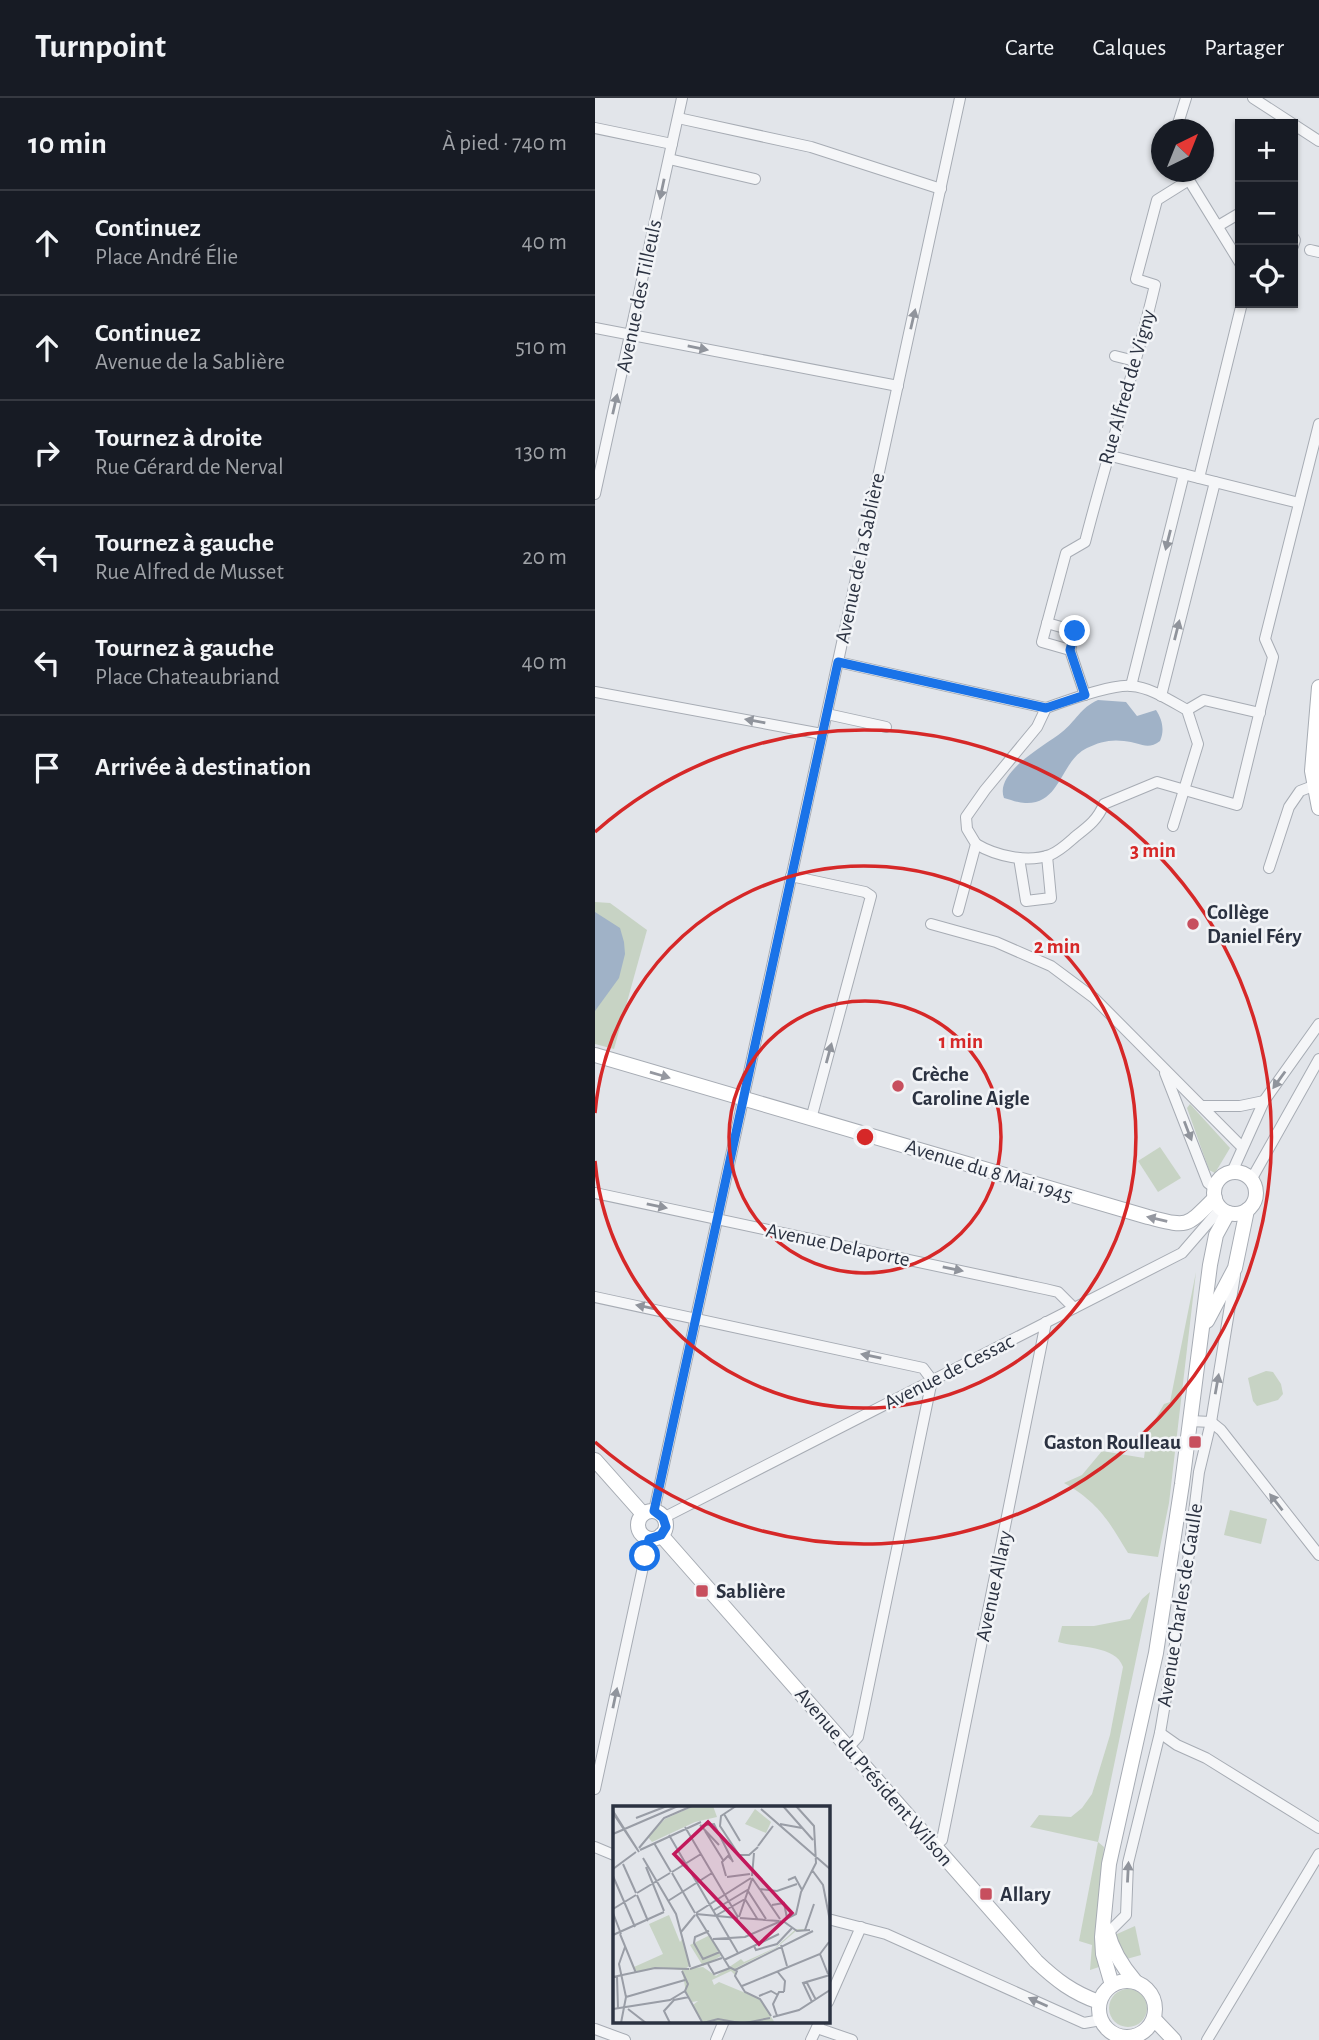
<!DOCTYPE html>
<html lang="fr">
<head>
<meta charset="utf-8">
<style>
	:root { --surface:#171b24; --page:#20242c; --text:#f1f3f6; --muted:#9ea1a6; --line:#363941 }
	body { margin:0; font-family:"Alegreya Sans",sans-serif; background:var(--page); color:var(--text) }
	.controls { position:absolute; right:21px; top:21px; display:grid; overflow:hidden; border-radius:0px; box-shadow:0 2px 5px #0004 }
	.controls button { width:63px; height:63px; display:grid; place-items:center; padding:0; border:0; border-bottom:2px solid var(--line); background:var(--surface); color:var(--text); font:35px sans-serif }
	.compass { position:absolute; left:556px; top:21px; width:63px; height:63px; border-radius:50%; background:var(--surface); box-shadow:0 2px 5px #0004; rotate:43deg }
	.stop { position:absolute; width:21px; height:21px; margin:-16px; border:5px solid #1a73e8; border-radius:50%; background:#fff }
	.stop.end { background:#1a73e8; border-color:#fff; box-shadow:0 2px 7px #0008 }
	.list { margin:0; padding:0; list-style:none }
	h2 { display:flex; justify-content:space-between; align-items:center; height:91px; margin:0; padding:0 28px; font-size:30px }
	h2 small { font-size:23px; font-weight:400; color:var(--muted) }
	.list li { display:grid; grid-template-columns:46px 1fr auto; gap:21px; align-items:center; box-sizing:border-box; height:105px; padding:0 28px; border-top:2px solid var(--line) }
	.list b { display:block; font-size:26px; white-space:nowrap }
	.list p { margin:0; font-size:23px; white-space:nowrap; color:var(--muted) }
	.list em { font-size:23px; font-style:normal; color:var(--muted) }
	.icon { flex:none; width:38px; height:38px; fill:none; stroke:currentColor; stroke-width:2; stroke-linecap:round; stroke-linejoin:round }
	.map { position:relative; flex:none; width:724px; height:1942px; overflow:hidden }
	header { display:flex; align-items:center; gap:42px; box-sizing:border-box; height:98px; padding:0 35px; background:var(--surface); border-bottom:2px solid var(--line) }
	header strong { font-size:33px }
	nav { display:flex; gap:38px; margin-inline-start:auto; font-size:24px }
	main { display:flex }
	aside { flex:1; background:var(--surface) }
	.map>svg:first-child { display:block }
	.green { fill:#c7d3c4 }
	.water { fill:#a0b2c7 }
	.lines { fill:none; stroke-linecap:round; stroke-linejoin:round }
	.street-casing { stroke:#a7acb4; stroke-width:12 }
	.secondary-casing { stroke:#a7acb4; stroke-width:16 }
	.street { stroke:#f5f6f8; stroke-width:10 }
	.secondary { stroke:#fff; stroke-width:14 }
	.oneway { fill:#90949c }
	.oneway2 { fill:#9598a0 }
	.route { stroke:#1a73e8; stroke-width:9 }
	.ring { fill:none; stroke:#d62828; stroke-width:3.5 }
	.poi-dot { fill:#c74f5e; stroke:#f2f4f7; stroke-width:2.5 }
	.labels { text-anchor:middle; dominant-baseline:central; stroke-width:5; stroke-linejoin:round; paint-order:stroke }
	.street-label { font-size:21px; fill:#2b3241; stroke:#f2f4f7 }
	.poi-label { font-size:21px; font-weight:bold; fill:#2b3241; stroke:#f2f4f7; text-anchor:start }
	.inset-road { fill:none; stroke:#999da6; stroke-width:2 }
	.view { fill:#c2185b; fill-opacity:0.15; stroke:#c2185b; stroke-width:3.5 }
	.inset-edge { fill:none; stroke:#2b3241; stroke-width:3.5 }
	.centre { fill:#d62828; stroke:#f2f4f7; stroke-width:3.5 }
	.ring-label { font-size:21px; text-anchor:middle; font-weight:bold; fill:#d62828; stroke:#f2f4f7; stroke-width:5; stroke-linejoin:round; paint-order:stroke }
</style>
</head>
<body>
<header>
<strong>Turnpoint</strong>
<nav><a>Carte</a><a>Calques</a><a>Partager</a></nav>
</header>
<main>
<aside>
<h2>10 min<small>À pied · 740 m</small></h2>
<ul class="list">
<li><svg class="icon" aria-label="ahead" viewBox="0 0 24 24"><path d="M12 20V5M6 11l6-6 6 6"/></svg><div><b>Continuez</b><p>Place André Élie</p></div><em>40 m</em></li>
<li><svg class="icon" aria-label="ahead" viewBox="0 0 24 24"><path d="M12 20V5M6 11l6-6 6 6"/></svg><div><b>Continuez</b><p>Avenue de la Sablière</p></div><em>510 m</em></li>
<li><svg class="icon" aria-label="right" viewBox="0 0 24 24"><path d="M7 20v-9h11M14 6l5 5-5 5"/></svg><div><b>Tournez à droite</b><p>Rue Gérard de Nerval</p></div><em>130 m</em></li>
<li><svg class="icon" aria-label="left" viewBox="0 0 24 24"><path d="M17 20v-9H6M10 6l-5 5 5 5"/></svg><div><b>Tournez à gauche</b><p>Rue Alfred de Musset</p></div><em>20 m</em></li>
<li><svg class="icon" aria-label="left" viewBox="0 0 24 24"><path d="M17 20v-9H6M10 6l-5 5 5 5"/></svg><div><b>Tournez à gauche</b><p>Place Chateaubriand</p></div><em>40 m</em></li>
<li><svg class="icon" aria-label="arrive" viewBox="0 0 24 24"><path d="M6 21V4h12l-3 4 3 4H6"/></svg><div><b>Arrivée à destination</b></div></li>
</ul>
</aside>
<div class="map">
<svg width="724" height="1942" viewBox="0 0 724 1942">
	<rect width="100%" height="100%" fill="#e2e5ea"/>
	<g class="green">
		<path d="M0,804L15,805L52,832L19,951L0,946Z"/>
		<path d="M595,1006L635,1050L620,1075L614,1072L592,1010Z"/>
		<path d="M565,1049L586,1080L563,1094L543,1063Z"/>
		<path d="M601,1174L574,1405L563,1459L533,1455C513,1422 504,1405 469,1385L487,1377L507,1353L549,1360L552,1336L569,1306L575,1304Z"/>
		<path d="M671,1273L678,1274L686,1286L688,1296L683,1302L662,1308L658,1303L653,1280Z"/>
		<path d="M635,1412L672,1421L666,1446L629,1437Z"/>
		<path d="M555,1494L503,1744L509,1749L500,1842L504,1869L495,1872L497,1847L484,1843L503,1744L435,1729L444,1717L476,1719L487,1710L497,1696L515,1637L528,1569C521,1547 483,1550 463,1544L467,1528H499L535,1521L547,1501Z"/>
		<path d="M540,1828L546,1857L528,1862L520,1843L522,1836Z"/>
		<circle cx="533" cy="1910" r="19"/>
	</g>
	<g class="water">
		<path d="M503,602L531,604L542,618L561,612C567,621 570,632 565,643C552,653 544,644 529,643C516,641 504,644 492,650C465,663 466,707 430,705C424,705 416,702 409,700C399,674 451,647 467,634C481,623 485,610 503,602Z"/>
		<path d="M0,814L25,830L29,844L30,856L24,880L0,913Z"/>
	</g>
	<g class="lines">
		<g class="street-casing">
			<g id="street">
				<path d="M658,0L724,43"/>
				<path d="M83,20L216,49L346,91"/>
				<path d="M0,30L77,46"/>
				<path d="M581,32L591,0"/>
				<path d="M74,61L160,81"/>
				<path d="M589,74L645,165"/>
				<path d="M623,128L645,115"/>
				<path d="M698,139L700,142L698,148"/>
				<path d="M715,152L724,154"/>
				<path d="M0,230L303,288"/>
				<path d="M520,258L540,263"/>
				<path d="M512,357L704,405"/>
				<path d="M604,380L647,205"/>
				<path d="M0,396L87,0"/>
				<path d="M452,525L480,533L475,552"/>
				<path d="M243,564L451,610"/>
				<path d="M536,588L589,376"/>
				<path d="M0,594L227,636"/>
				<path d="M490,597L475,552L447,544L471,455L490,444C512,358 540,273 560,187L541,181L562,102L594,82"/>
				<path d="M566,598L620,384"/>
				<path d="M592,612L609,602L665,615"/>
				<path d="M232,616L291,629"/>
				<path d="M381,746C401,758 432,765 455,757C465,753 473,745 481,738C494,728 503,721 509,706L562,684L642,707L678,559L670,541L724,326"/>
				<path d="M424,760L431,803L456,800L452,758"/>
				<path d="M674,770L694,709L705,693L718,688"/>
				<path d="M196,778L270,794L276,798L216,1021"/>
				<path d="M363,813L381,746L372,731L371,719L390,692L442,629L451,610C471,603 516,586 536,588C555,589 576,603 592,612L603,646L578,728"/>
				<path d="M336,826L401,844L456,868L499,900L647,1049"/>
				<path d="M570,975L613,1085L620,1090"/>
				<path d="M607,1008H645L669,1003"/>
				<path d="M637,1074L669,1003L724,926"/>
				<path d="M656,1082L724,961"/>
				<path d="M0,1095L450,1191L463,1194L479,1210"/>
				<path d="M0,1199L328,1270L337,1282L263,1639L253,1650"/>
				<path d="M595,1323L616,1324L626,1332L724,1457"/>
				<path d="M59,1413L365,0"/>
				<path d="M68,1420L587,1155L626,1110"/>
				<path d="M565,1635L582,1647L611,1660L724,1730"/>
				<path d="M0,1691L54,1441"/>
				<path d="M340,1748L347,1742L451,1224"/>
				<path d="M0,1749L19,1757"/>
				<path d="M233,1821L291,1836L489,1925L506,1922"/>
				<path d="M513,1835L531,1817L533,1765L565,1635L590,1487L604,1374L616,1324L640,1177"/>
				<path d="M233,1904L266,1829"/>
				<path d="M222,1930L257,1942"/>
				<path d="M0,1931L30,1942"/>
				<path d="M528,1940L529,1942"/>
				<path d="M121,1942L129,1923"/>
				<path d="M216,1942L225,1923"/>
				<path d="M612,1942L724,1756"/>
			</g>
		</g>
		<g class="secondary-casing">
			<g id="secondary">
				<path d="M724,589L717,673L724,710"/>
				<path d="M0,957L553,1119C594,1129 590,1130 620,1100"/>
				<circle cx="640" cy="1095" r="21"/>
				<path d="M612,1223L640,1170L652,1112"/>
				<path d="M0,1362L48,1416"/>
				<circle cx="57" cy="1427" r="14"/>
				<path d="M66,1437L441,1863C461,1882 478,1895 504,1904"/>
				<path d="M512,1832C517,1852 526,1867 540,1883"/>
				<circle cx="532" cy="1911" r="28"/>
				<path d="M517,1887L508,1856L507,1839L514,1766L561,1555L587,1386L615,1167L621,1137L633,1115"/>
				<path d="M559,1921L579,1942"/>
			</g>
		</g>
		<use href="#street" class="street"/>
		<use href="#secondary" class="secondary"/>
	</g>
	<defs><path id="oneway-solid" d="M-6-.8H1V-3.2L6.5 0L1 3.2V.8H-6Z" transform="scale(1.75)"/></defs>
	<g class="oneway">
		<use href="#oneway-solid" transform="translate(67 91) rotate(102)"/>
		<use href="#oneway-solid" transform="translate(318 221) rotate(-77)"/>
		<use href="#oneway-solid" transform="translate(103 250) rotate(11)"/>
		<use href="#oneway-solid" transform="translate(20 306) rotate(-77)"/>
		<use href="#oneway-solid" transform="translate(573 442) rotate(104)"/>
		<use href="#oneway-solid" transform="translate(582 532) rotate(-76)"/>
		<use href="#oneway-solid" transform="translate(160 623) rotate(-170)"/>
		<use href="#oneway-solid" transform="translate(234 955) rotate(-75)"/>
		<use href="#oneway-solid" transform="translate(684 982) rotate(126)"/>
		<use href="#oneway-solid" transform="translate(593 1033) rotate(69)"/>
		<use href="#oneway-solid" transform="translate(62 1108) rotate(12)"/>
		<use href="#oneway-solid" transform="translate(358 1171) rotate(12)"/>
		<use href="#oneway-solid" transform="translate(51 1209) rotate(-168)"/>
		<use href="#oneway-solid" transform="translate(276 1258) rotate(-168)"/>
		<use href="#oneway-solid" transform="translate(622 1286) rotate(-80)"/>
		<use href="#oneway-solid" transform="translate(681 1404) rotate(-128)"/>
		<use href="#oneway-solid" transform="translate(20 1600) rotate(-78)"/>
		<use href="#oneway-solid" transform="translate(533 1774) rotate(-87)"/>
		<use href="#oneway-solid" transform="translate(443 1904) rotate(-156)"/>
	</g>
	<g class="oneway2">
		<use href="#oneway-solid" transform="translate(65 977) rotate(16)"/>
		<use href="#oneway-solid" transform="translate(562 1121) rotate(-167)"/>
	</g>
	<g class="lines">
		<path class="route" d="M50,1458L54,1441L66,1437L71,1429L68,1420L59,1413L243,564L451,610L490,597L475,552L480,533"/>
	</g>
	<g class="ring">
		<circle cx="270" cy="1039" r="136"/>
		<path d="M0 1015A271 271 0 1 1 0 1063"/>
		<path d="M0 734A407 407 0 1 1 0 1344"/>
	</g>
	<g class="poi-dot">
		<circle cx="598" cy="826" r="7"/>
		<circle cx="303" cy="988" r="7"/>
		<rect x="593" y="1337" width="14" height="14" rx="3.5"/>
		<rect x="100" y="1486" width="14" height="14" rx="3.5"/>
		<rect x="384" y="1789" width="14" height="14" rx="3.5"/>
	</g>
	<g class="labels">
		<g class="street-label">
			<text transform="translate(44 198) rotate(-78)">Avenue des Tilleuls</text>
			<text transform="translate(532 289) rotate(-74)">Rue Alfred de Vigny</text>
			<text transform="translate(265 460) rotate(-78)">Avenue de la Sablière</text>
			<text transform="translate(394 1073) rotate(17)">Avenue du 8 Mai 1945</text>
			<text transform="translate(243 1147) rotate(12)">Avenue Delaporte</text>
			<text transform="translate(354 1274) rotate(-27)">Avenue de Cessac</text>
			<text transform="translate(399 1488) rotate(-78)">Avenue Allary</text>
			<text transform="translate(585 1507) rotate(-81)">Avenue Charles de Gaulle</text>
			<text transform="translate(279 1679) rotate(49)">Avenue du Président Wilson</text>
		</g>
		<g class="poi-label">
			<text x="612" y="814">Collège<tspan x="612" dy="24">Daniel Féry</tspan></text>
			<text x="317" y="976">Crèche<tspan x="317" dy="24">Caroline Aigle</tspan></text>
			<text x="586" y="1344" text-anchor="end">Gaston Roulleau</text>
			<text x="121" y="1493">Sablière</text>
			<text x="405" y="1796">Allary</text>
		</g>
	</g>
	<g transform="translate(18 1708)">
		<rect width="217" height="217" fill="#e2e5ea"/>
		<path d="M81,0H100L104,11L82,16L39,36L35,31L52,13ZM142,3L158,16L153,27L132,18ZM56,109L67,136L70,132L76,160L72,163L90,161L103,170L128,153L131,156L162,142L183,123H196L183,125L163,142L123,162L122,169L118,165L99,174L101,179L106,176L147,193L162,217H90L80,199L85,195L79,196L73,186L69,164L44,161L24,166L21,161L50,148L36,118ZM97,129L108,150L90,160L77,139Z" fill="#c7d3c4"/>
		<path class="inset-road" d="M123,0L108,10L107,20L126,49H136L145,41M170,0L200,34M148,3L217,63M0,5L26,46L0,7M111,8L127,35M23,12L54,0M167,18L189,22M87,19L106,39M87,20L101,18L120,56M72,21L125,111M92,25L110,54M0,28L65,0M56,29L125,147M41,37L58,66M145,40L160,20M26,42L51,12L79,0M27,44L88,16M30,52L63,108L77,161M10,58L23,87M33,61L51,105M0,63L23,46M199,64L210,79L217,115M59,66L88,48M59,67L82,107M0,70L22,121M113,70L109,56L115,50L119,54M139,70L141,47M114,71L137,68M139,72L167,113M175,74L182,71L189,84M146,83L164,85L184,78M135,85L153,113M24,87L57,67M24,89L35,115M55,95L99,67M159,99L171,97L174,112M0,103L23,89M101,104L136,83M0,107L8,128M83,107L138,72M83,108L116,161L124,165L122,170L132,186L147,193L158,210M83,108L125,112M104,109L132,93L145,114M126,111L139,73M127,112L166,115M171,114L183,108L188,86L203,57L201,20L183,0M170,115L184,125L197,124M192,124L201,98M96,125L82,131L81,137L90,153L107,146M68,126L82,109M7,128L23,167M0,129L51,106M100,133L132,131L168,115M168,139L174,160M141,140L143,144L164,138L179,122M207,148L215,168M111,154L166,128M95,158L101,168L117,162M77,163L109,152M122,164L200,125M69,165L75,178L72,185L89,216M164,165L172,175L171,186M4,170L5,203M0,171L42,162L76,163M193,175L203,194M129,180L207,148L216,136M146,190L158,185L165,189M13,191L72,174M199,196L190,177L217,169M0,203L57,194L72,185M15,203L33,217M164,210L160,198L166,186H171M160,211L186,204L217,184M8,217L13,191L6,158L12,141M57,217L51,205L61,194L76,191M90,217L105,213L127,217M132,217L157,212"/>
		<path class="view" d="M95,16L179,107L146,138L61,48Z"/>
		<rect width="217" height="217" class="inset-edge"/>
	</g>
	<circle cx="270" cy="1039" r="10" class="centre"/>
	<g class="ring-label">
		<text x="558" y="759">3 min</text>
		<text x="462" y="855">2 min</text>
		<text x="366" y="950">1 min</text>
	</g>
</svg>
<div class="controls">
<button>+</button>
<button>−</button>
<button><svg class="icon" aria-label="locate" viewBox="0 0 24 24"><circle cx="12" cy="12" r="6"/><path d="M12 2v4M12 18v4M2 12h4M18 12h4"/></svg></button>
</div>
<svg class="compass" viewBox="-18 -18 36 36"><path d="M0-13l5 13h-10z" fill="#e53935"/><path d="M0 13l5-13h-10z" fill="#9ea1a6"/></svg>
<div class="stop" style="left:50px;top:1458px"></div>
<div class="stop end" style="left:480px;top:533px"></div>
</div>
</main>
</body>
</html>
